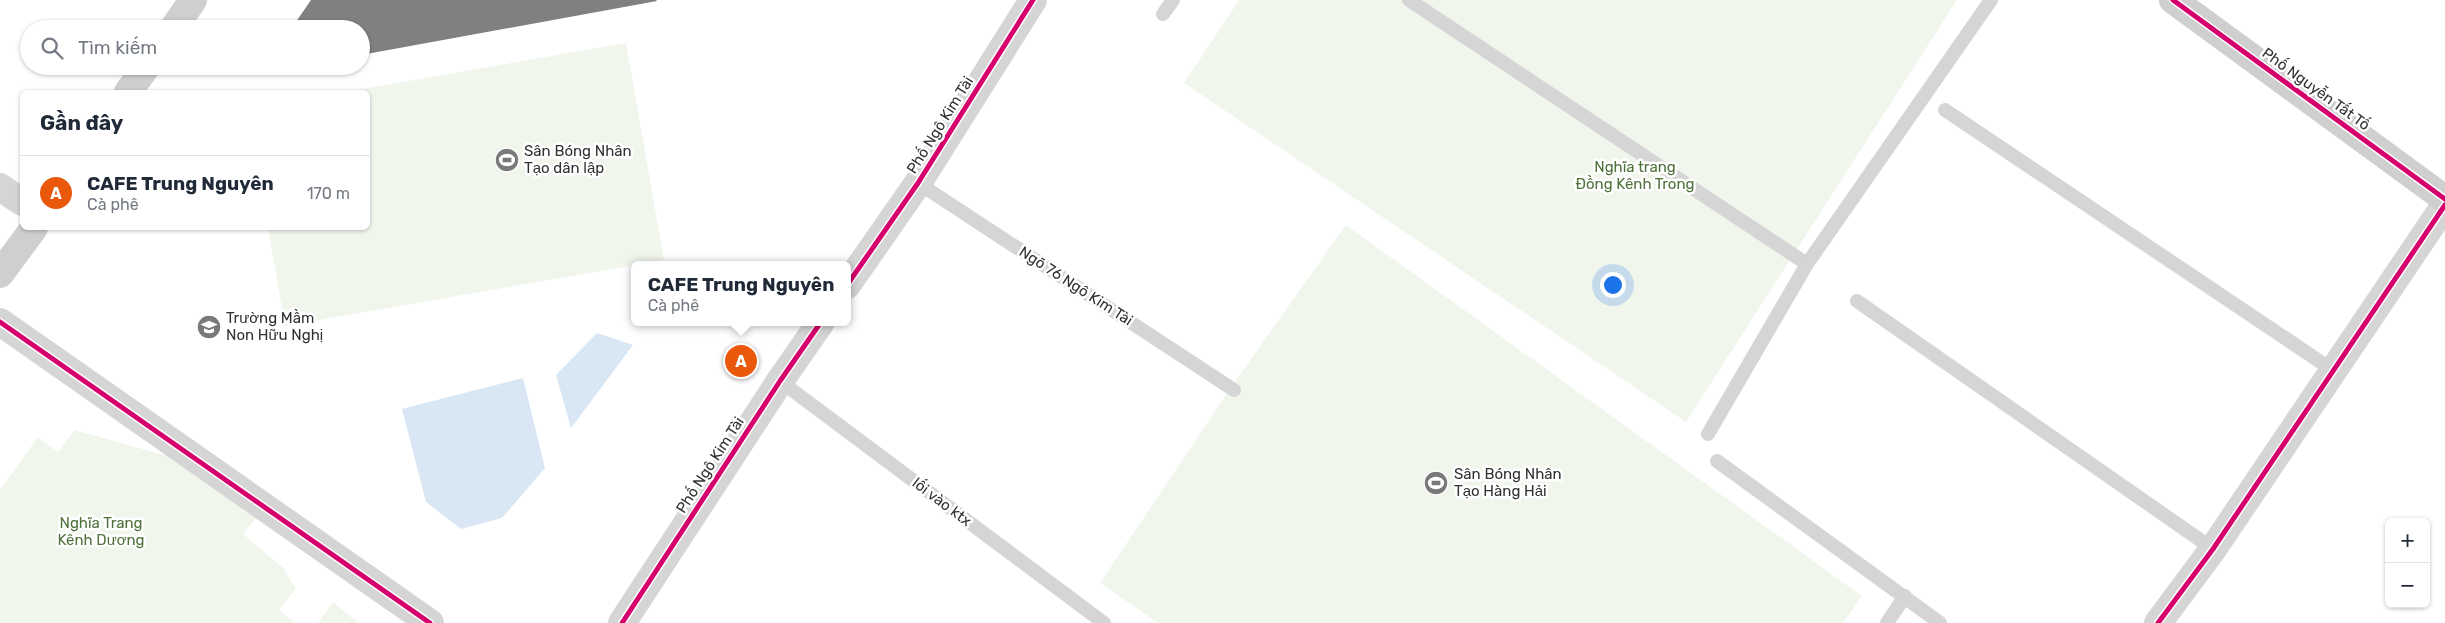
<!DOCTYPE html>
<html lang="vi">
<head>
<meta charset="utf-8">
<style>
	:root { --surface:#fff; --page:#f6f6f7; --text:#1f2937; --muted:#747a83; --line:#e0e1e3; --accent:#ea580c }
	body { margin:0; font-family:Rubik,sans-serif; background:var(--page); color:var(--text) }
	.controls { position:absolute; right:15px; bottom:15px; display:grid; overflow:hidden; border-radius:8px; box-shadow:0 1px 4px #0004 }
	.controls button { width:45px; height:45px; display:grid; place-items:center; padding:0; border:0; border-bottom:1px solid var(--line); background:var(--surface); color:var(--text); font:25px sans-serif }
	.you { position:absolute; left:1612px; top:284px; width:18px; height:18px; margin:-12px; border:4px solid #fff; border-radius:50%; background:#1a73e8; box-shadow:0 0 0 8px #1a73e833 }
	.badge { display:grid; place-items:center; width:32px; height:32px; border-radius:50%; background:var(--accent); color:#fff; font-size:16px; font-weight:700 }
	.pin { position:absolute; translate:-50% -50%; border:2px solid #fff; box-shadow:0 1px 5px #0006 }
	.popup { position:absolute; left:631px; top:261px; width:220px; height:65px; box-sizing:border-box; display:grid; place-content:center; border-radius:8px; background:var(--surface); filter:drop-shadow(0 1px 4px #0005); font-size:16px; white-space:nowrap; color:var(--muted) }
	.popup b { font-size:19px; color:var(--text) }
	.popup::after { content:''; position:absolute; left:50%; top:100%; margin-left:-10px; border:10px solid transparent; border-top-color:var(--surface) }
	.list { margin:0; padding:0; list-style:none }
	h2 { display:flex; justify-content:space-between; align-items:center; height:65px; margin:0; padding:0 20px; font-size:21px }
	h2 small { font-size:16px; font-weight:400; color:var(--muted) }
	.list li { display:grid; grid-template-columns:32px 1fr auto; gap:15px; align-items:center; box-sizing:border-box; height:75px; padding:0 20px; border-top:1px solid var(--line) }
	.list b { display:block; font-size:19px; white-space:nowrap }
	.list p { margin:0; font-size:16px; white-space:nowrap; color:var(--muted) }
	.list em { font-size:16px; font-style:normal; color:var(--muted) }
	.icon { flex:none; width:28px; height:28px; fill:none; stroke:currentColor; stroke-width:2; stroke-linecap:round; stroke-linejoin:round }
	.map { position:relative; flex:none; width:2445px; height:623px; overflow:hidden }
	.search { position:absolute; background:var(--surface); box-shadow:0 1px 4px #0004; left:20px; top:20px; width:350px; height:55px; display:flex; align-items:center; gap:12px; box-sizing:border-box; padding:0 18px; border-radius:28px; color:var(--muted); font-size:19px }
	.panel { position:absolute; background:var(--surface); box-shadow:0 1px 4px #0004; left:20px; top:90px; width:350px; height:140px; border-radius:8px }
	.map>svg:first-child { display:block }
	.green { fill:#f1f6ed }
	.water { fill:#d9e7f4 }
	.building { fill:#808080 }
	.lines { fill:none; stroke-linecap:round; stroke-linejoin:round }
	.lane { stroke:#d5d5d5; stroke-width:14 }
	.street { stroke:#d5d5d5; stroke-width:28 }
	.secondary { stroke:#cfcfcf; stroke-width:28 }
	.cycleway-casing { stroke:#fff; stroke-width:8 }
	.cycleway { stroke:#d6006c; stroke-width:5 }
	.labels { text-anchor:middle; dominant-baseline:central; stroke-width:5; stroke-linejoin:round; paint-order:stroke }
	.street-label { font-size:15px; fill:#313131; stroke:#fff }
	.poi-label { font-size:15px; fill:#313131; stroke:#fff; text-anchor:start }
	.park-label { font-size:15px; fill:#4e713a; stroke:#fff }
</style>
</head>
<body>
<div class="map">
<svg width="2445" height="623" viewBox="0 0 2445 623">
	<rect width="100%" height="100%" fill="#fff"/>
	<g class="green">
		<path d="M1239,0H1957L1686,422L1184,83Z"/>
		<path d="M626,43L664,260L285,326L268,228H368V92H345Z"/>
		<path d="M1346,225L1862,596L1843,623H1158L1100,583L1234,383Z"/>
		<path d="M75,430L189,462L261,512L243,534L283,568L296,589L279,610L294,623H0V490L38,437L58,452Z"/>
		<path d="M333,602L358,623H318Z"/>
	</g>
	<g class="water">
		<path d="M597,333L633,345L571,428L556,375Z"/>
		<path d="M523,378L545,468L502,518L461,529L426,502L402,409Z"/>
	</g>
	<g class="building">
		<path d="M311,0H656L657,1L361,55V29H291Z"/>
		<path d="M265,66H294V67L261,73Z"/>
	</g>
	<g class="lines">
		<g class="lane">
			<path d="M1409,0L1807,264"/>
			<path d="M1163,14L1173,0"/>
			<path d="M1945,110L2334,371"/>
			<path d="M918,183L1234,390"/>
			<path d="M1857,301L2213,549"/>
			<path d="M780,381L1104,623"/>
			<path d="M1708,434L1807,264L1991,0"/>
			<path d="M1717,461L1940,623"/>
			<path d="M1887,623L1905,596"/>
		</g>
		<g class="street">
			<path d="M0,187L22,202"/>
			<path d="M847,285L918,183L1033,0"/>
			<path d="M0,322L430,623"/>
			<path d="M622,623L780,381L821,322"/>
			<path d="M2158,623L2213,549L2445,205"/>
		</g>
		<g class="secondary">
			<path d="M2173,0L2445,199"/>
			<path d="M173,29L193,0"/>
			<path d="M128,92L147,66"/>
			<path d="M0,274L34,228"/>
		</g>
		<g class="cycleway-casing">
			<g id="cycleway">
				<path d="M2173,0L2445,199"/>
				<path d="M847,285L918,183L1033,0"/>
				<path d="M0,322L430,623"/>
				<path d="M622,623L780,381L821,322"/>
				<path d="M2158,623L2213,549L2445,205"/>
			</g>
		</g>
		<use href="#cycleway" class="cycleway"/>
	</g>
	<defs>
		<g id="stadium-disc" transform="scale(1.25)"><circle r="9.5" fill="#797979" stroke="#fff"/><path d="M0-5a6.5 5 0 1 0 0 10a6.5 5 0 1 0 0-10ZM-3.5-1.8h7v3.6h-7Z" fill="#fff"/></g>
		<g id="school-disc" transform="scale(1.25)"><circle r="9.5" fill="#797979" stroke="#fff"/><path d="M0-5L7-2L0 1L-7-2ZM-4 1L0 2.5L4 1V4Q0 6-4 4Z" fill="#fff"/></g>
	</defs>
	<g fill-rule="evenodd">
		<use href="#stadium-disc" x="507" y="160"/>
		<use href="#school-disc" x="209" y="327"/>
		<use href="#stadium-disc" x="1436" y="483"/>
	</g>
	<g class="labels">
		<g class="street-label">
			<text transform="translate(2316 89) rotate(36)">Phố Nguyễn Tất Tố</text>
			<text transform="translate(940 125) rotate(-58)">Phố Ngô Kim Tài</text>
			<text transform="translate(1076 286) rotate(33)">Ngõ 76 Ngô Kim Tài</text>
			<text transform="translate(710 465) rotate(-57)">Phố Ngô Kim Tài</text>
			<text transform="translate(942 502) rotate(37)">lối vào ktx</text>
		</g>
		<g class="poi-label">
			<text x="524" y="151">Sân Bóng Nhân<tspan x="524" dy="17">Tạo dân lập</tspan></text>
			<text x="226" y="318">Trường Mầm<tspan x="226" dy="17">Non Hữu Nghị</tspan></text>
			<text x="1454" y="474">Sân Bóng Nhân<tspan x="1454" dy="17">Tạo Hàng Hải</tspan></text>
		</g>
		<g class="park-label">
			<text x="1635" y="167">Nghĩa trang<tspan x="1635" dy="17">Đồng Kênh Trong</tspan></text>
			<text x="101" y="523">Nghĩa Trang<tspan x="101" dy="17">Kênh Dương</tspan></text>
		</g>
	</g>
</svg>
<div class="controls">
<button>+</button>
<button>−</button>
</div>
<div class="you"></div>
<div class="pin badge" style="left:741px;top:361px">A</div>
<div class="popup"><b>CAFE Trung Nguyên</b>Cà phê</div>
<div class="search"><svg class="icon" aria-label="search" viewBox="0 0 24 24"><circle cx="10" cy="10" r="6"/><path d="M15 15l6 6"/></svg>Tìm kiếm</div>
<section class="panel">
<h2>Gần đây<small></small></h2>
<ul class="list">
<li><span class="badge">A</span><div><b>CAFE Trung Nguyên</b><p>Cà phê</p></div><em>170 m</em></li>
</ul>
</section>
</div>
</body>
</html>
